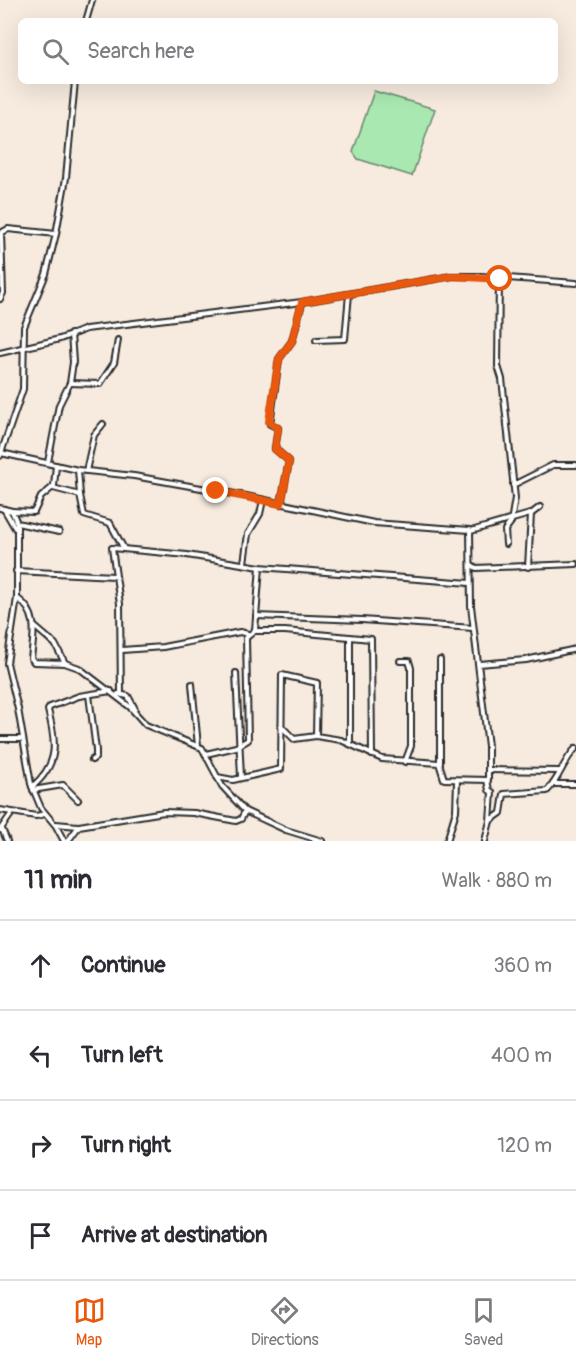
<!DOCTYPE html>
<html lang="en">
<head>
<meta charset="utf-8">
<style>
	:root { --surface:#fff; --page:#f2f2f3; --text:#2b2b33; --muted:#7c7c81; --line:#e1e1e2; --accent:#ea580c }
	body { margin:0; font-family:Pangolin,sans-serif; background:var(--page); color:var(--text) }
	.stop { position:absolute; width:18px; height:18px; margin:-14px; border:4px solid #ea580c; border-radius:50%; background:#fff }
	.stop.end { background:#ea580c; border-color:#fff; box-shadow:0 2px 6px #0008 }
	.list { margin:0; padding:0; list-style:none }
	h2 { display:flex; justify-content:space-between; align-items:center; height:78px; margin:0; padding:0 24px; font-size:26px }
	h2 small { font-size:20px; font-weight:400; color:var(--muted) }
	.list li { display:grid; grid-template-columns:39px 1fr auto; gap:18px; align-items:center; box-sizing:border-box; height:90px; padding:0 24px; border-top:2px solid var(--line) }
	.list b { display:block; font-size:22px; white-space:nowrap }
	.list em { font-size:20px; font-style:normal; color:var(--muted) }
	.icon { flex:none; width:33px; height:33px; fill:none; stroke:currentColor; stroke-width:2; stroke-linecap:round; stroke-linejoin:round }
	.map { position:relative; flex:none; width:576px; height:841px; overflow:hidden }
	.search { position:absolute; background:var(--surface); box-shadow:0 6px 24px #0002; left:18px; right:18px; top:18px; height:66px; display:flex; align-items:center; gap:15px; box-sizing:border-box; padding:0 21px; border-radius:9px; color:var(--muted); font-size:22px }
	.sheet { height:438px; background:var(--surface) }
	nav { display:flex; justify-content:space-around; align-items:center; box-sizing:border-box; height:84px; border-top:2px solid var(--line); background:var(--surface); font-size:16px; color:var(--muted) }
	nav a { display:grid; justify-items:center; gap:3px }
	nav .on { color:var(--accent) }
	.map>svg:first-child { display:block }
	.green { fill:#a9e9b1; stroke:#6a8a6e; stroke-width:1.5 }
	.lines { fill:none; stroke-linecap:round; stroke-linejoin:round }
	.minor-casing { stroke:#2b2b2b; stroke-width:8 }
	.minor { stroke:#fff; stroke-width:4 }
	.route { stroke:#ea580c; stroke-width:8 }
</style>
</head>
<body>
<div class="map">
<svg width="576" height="841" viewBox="0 0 576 841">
	<rect width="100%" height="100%" fill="#f7ebdf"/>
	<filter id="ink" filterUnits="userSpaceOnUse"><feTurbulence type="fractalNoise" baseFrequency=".0167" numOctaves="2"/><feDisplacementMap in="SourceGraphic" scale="12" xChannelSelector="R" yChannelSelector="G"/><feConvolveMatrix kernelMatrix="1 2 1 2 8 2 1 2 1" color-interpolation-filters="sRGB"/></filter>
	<g filter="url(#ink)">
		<path class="green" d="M374,91L435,109L412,176L358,159L353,152Z"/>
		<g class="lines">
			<g class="minor-casing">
				<g id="minor">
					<path d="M86,21L92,0"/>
					<path d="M499,279L498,366L502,379L515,498L511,522L505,530L506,544"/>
					<path d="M0,299L3,293L1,233L8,229L56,234"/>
					<path d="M316,340L345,339L349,294"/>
					<path d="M0,353L60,339L86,329L302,302L452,276H481L576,283"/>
					<path d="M70,383L100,384L114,363L118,340"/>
					<path d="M1,453L78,470L134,476L246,496L374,523L470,530L471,606L488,746V780L444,779L439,763L382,759L341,740L316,736L317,683L282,675L281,769L233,780L217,777"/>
					<path d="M0,456L23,389L24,327L46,274L56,234L66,178L75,81"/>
					<path d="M48,462L59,405L70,383L73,362L71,334"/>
					<path d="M78,470L80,495"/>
					<path d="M86,471L94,435L103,424"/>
					<path d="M513,485L553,465H576"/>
					<path d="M53,488L80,495L84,515L110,523L124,549"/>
					<path d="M281,504L289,461L275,449L278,428L270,424L279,359L292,341L302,303"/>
					<path d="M0,508L12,511L17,523V598L7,663L18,709L31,784L41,808L56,826L64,841"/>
					<path d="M4,509L15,528"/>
					<path d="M12,511L34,512L41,497L54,486L56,465"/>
					<path d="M17,523L59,532"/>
					<path d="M471,531L530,514"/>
					<path d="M244,563L248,534L260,514L263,500"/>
					<path d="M472,565L476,568L576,564"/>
					<path d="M528,567L531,514L540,507"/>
					<path d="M16,571L114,576"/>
					<path d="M17,598C39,613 34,634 31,658L34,662L65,663L79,668L130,707L146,725L202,748L222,786L245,811L286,830L322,841"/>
					<path d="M256,616L362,620L473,628"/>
					<path d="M34,626L55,644L65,663"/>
					<path d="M255,631H285L371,639L372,755"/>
					<path d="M350,637V744"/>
					<path d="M122,650L163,647L240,632L248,634"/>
					<path d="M400,661H409L411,668V746L405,762"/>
					<path d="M479,664L526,660L576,649"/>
					<path d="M236,673L241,777"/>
					<path d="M192,684L198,746"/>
					<path d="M118,694L128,696L135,709"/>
					<path d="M121,694L120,604L112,548L187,555L260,567L470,583"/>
					<path d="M89,695L96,750V757L92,760"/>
					<path d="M281,726L294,739L316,736"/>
					<path d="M0,739H22"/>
					<path d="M206,754L236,747L248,740L246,638L255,630L260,567"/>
					<path d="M440,763V660"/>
					<path d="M489,770L559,771"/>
					<path d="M487,780L489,790L492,792L490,821"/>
					<path d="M553,784H576"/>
					<path d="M32,787C60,763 56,742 48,710L50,707L79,696L111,691"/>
					<path d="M33,790L63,785L78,800"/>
					<path d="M0,810L36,816L45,814"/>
					<path d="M56,824L78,826"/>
					<path d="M2,829L7,841"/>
					<path d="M0,830L12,813"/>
					<path d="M68,841L79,826L164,812L194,813L236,821L241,819L245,811"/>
					<path d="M447,841L456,811L457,781"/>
					<path d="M485,841L490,821L501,813L504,794L547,791C559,780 563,761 576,748"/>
				</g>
			</g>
			<use href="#minor" class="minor"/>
		</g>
	</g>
	<g class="lines" filter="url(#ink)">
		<path class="route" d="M216,491L281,504L289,461L275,449L278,428L269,422L279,359L292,341L302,302L452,276L500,279"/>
	</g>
</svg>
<div class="stop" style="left:500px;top:279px"></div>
<div class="stop end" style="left:216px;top:491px"></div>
<div class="search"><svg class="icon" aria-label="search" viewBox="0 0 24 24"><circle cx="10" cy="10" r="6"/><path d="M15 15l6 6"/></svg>Search here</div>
</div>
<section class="sheet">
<h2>11 min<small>Walk · 880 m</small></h2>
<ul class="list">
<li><svg class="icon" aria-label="ahead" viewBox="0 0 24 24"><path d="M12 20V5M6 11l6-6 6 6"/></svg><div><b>Continue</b></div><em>360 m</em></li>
<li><svg class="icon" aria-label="left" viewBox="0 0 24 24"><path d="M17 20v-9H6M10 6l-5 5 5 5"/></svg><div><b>Turn left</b></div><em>400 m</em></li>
<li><svg class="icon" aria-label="right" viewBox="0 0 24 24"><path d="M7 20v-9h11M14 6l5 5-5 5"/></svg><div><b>Turn right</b></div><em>120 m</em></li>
<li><svg class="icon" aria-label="arrive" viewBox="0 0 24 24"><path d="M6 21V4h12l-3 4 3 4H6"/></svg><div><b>Arrive at destination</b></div></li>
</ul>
</section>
<nav>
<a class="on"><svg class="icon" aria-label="map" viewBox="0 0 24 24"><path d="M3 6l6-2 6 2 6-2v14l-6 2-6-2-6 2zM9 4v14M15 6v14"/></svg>Map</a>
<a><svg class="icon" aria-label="directions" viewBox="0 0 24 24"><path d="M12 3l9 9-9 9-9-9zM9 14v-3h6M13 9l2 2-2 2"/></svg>Directions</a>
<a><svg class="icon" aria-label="saved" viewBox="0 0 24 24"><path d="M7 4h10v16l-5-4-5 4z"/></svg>Saved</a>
</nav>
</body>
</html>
